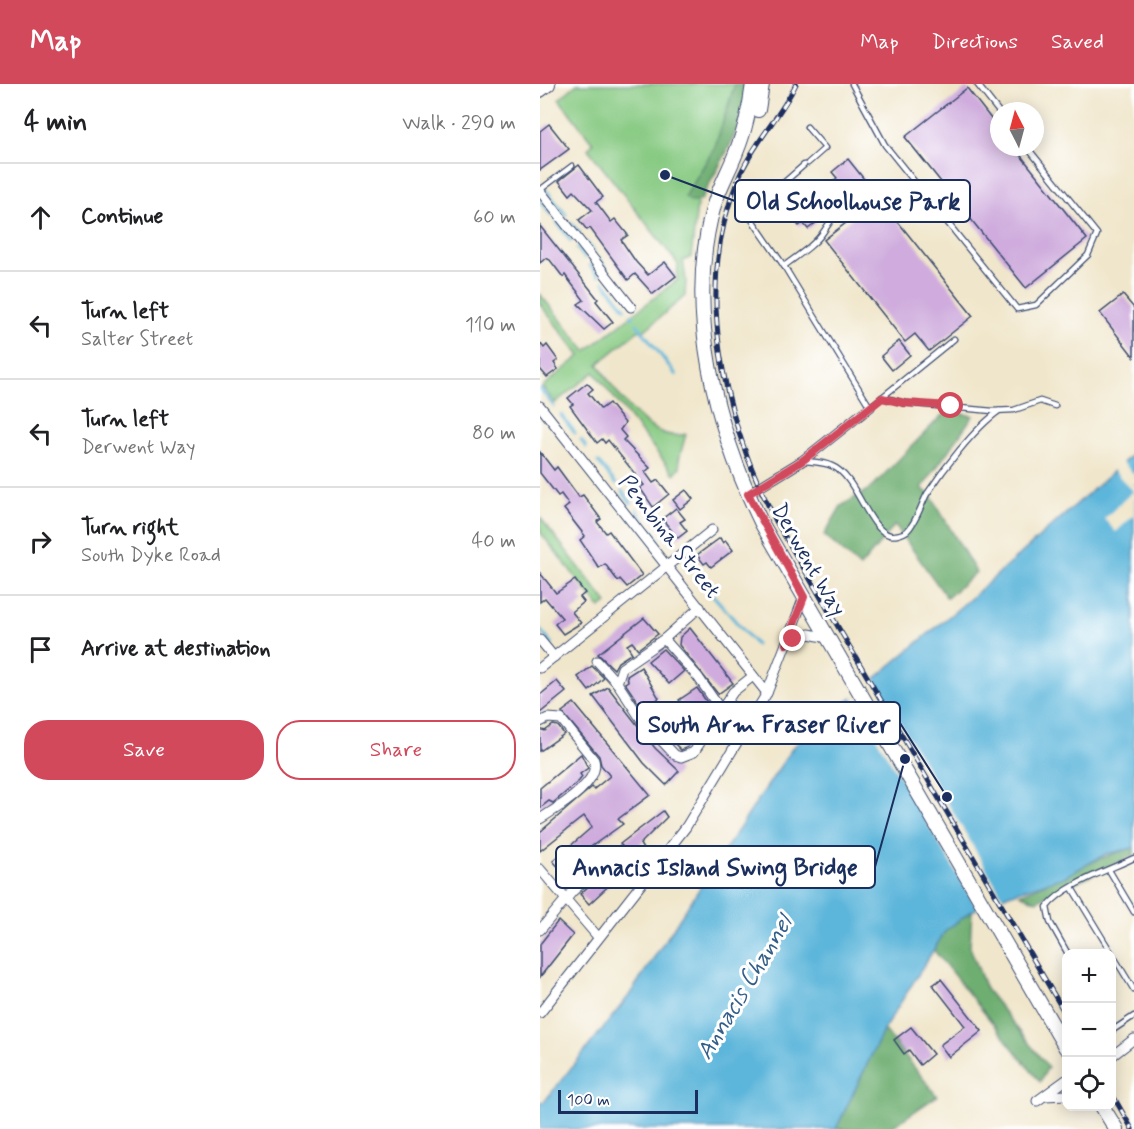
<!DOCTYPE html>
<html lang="en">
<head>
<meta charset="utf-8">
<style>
	:root { --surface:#fff; --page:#f6f6f6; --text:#202124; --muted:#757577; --line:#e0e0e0; --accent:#d1495b }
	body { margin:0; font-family:Mynerve,sans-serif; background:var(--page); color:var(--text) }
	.controls { position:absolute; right:18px; bottom:18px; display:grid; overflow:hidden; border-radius:12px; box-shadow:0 3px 15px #0003 }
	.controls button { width:54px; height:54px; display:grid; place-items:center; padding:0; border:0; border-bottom:2px solid var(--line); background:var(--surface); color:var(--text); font:30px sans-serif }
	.compass { position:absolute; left:450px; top:18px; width:54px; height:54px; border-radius:50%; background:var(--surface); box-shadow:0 3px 15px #0003; rotate:354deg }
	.scale { position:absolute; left:18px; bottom:15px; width:140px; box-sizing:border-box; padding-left:6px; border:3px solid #1b2f5e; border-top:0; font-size:16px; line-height:21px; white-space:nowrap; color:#1b2f5e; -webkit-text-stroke:4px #fff; paint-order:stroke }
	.stop { position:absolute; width:18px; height:18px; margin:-14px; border:4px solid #d1495b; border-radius:50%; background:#fff }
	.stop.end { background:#d1495b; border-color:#fff; box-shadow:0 2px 6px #0008 }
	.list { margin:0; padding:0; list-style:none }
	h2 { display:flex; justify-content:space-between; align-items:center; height:78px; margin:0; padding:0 24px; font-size:26px }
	h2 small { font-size:20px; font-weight:400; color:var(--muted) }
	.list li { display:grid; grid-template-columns:39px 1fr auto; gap:18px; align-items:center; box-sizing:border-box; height:108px; padding:0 24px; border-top:2px solid var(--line) }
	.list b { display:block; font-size:22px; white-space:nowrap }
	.list p { margin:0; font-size:20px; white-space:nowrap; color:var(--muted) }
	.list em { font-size:20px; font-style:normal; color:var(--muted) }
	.actions { display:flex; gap:12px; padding:18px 24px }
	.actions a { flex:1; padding:14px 0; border:2px solid var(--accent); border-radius:24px; text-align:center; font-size:21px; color:var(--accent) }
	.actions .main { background:var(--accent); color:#fff }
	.icon { flex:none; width:33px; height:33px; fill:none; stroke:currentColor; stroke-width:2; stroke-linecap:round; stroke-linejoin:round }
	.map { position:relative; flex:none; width:594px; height:1045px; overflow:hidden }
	header { display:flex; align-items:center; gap:36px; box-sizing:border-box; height:84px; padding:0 30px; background:var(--accent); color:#fff }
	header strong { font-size:28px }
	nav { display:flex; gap:33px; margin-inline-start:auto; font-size:21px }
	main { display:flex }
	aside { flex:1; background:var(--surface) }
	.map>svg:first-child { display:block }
	.green { fill:#88ca83; stroke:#527c70; stroke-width:1.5 }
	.forest { fill:#6eae71; stroke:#446e68; stroke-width:1.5 }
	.water { fill:#5cb5da; stroke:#3c729c; stroke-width:1.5 }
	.pier { fill:#f0e6cb }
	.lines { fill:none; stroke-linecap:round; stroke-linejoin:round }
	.stream { stroke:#5cb5da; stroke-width:3 }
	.building { fill:#cfacdd }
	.lane-casing { stroke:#3b4a6e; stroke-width:7 }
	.street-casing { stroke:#3b4a6e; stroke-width:11 }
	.secondary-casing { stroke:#3b4a6e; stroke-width:16 }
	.lane { stroke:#fff; stroke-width:4.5 }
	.street { stroke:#fff; stroke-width:9 }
	.secondary { stroke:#fff; stroke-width:14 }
	.rail-casing { stroke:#1b2f5e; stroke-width:5 }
	.rail { stroke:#fff; stroke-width:3; stroke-dasharray:9; stroke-linecap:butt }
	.route { stroke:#d1495b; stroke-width:8 }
	.labels { text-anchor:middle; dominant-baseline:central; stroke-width:6; stroke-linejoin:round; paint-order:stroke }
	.street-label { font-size:22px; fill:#1b2f5e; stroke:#fff }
	.water-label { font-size:24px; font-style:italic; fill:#325e89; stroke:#fff }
	.leader { fill:none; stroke:#1b2f5e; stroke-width:2 }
	.callout-dot { fill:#1b2f5e; stroke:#fff; stroke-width:2 }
	.callout { fill:#fff; stroke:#1b2f5e; stroke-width:2 }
	.callout-label { font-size:24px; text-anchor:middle; font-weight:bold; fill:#1b2f5e }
</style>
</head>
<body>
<header>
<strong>Map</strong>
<nav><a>Map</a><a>Directions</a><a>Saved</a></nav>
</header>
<main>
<aside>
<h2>4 min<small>Walk · 290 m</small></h2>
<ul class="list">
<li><svg class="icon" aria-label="ahead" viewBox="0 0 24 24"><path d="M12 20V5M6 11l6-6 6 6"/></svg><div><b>Continue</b></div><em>60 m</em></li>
<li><svg class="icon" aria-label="left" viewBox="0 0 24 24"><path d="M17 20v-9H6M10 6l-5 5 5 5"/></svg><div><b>Turn left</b><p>Salter Street</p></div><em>110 m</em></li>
<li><svg class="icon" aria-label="left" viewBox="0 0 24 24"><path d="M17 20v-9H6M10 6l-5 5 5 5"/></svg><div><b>Turn left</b><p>Derwent Way</p></div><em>80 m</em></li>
<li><svg class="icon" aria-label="right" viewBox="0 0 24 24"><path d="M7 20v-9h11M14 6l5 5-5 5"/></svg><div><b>Turn right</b><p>South Dyke Road</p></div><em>40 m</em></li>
<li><svg class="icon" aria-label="arrive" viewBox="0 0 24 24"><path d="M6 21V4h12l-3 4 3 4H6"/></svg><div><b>Arrive at destination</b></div></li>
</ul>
<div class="actions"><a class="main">Save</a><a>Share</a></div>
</aside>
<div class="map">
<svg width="594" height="1045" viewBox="0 0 594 1045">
	<rect width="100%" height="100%" fill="#fff"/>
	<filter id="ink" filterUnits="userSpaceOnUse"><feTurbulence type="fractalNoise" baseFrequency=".0167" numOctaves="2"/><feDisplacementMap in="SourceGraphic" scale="12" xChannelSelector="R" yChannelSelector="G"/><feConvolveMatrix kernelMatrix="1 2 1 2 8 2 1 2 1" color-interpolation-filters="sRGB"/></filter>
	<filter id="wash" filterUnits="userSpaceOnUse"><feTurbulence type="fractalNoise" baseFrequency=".008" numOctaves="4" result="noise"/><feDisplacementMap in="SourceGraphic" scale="24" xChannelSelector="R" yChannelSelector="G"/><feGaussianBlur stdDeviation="1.35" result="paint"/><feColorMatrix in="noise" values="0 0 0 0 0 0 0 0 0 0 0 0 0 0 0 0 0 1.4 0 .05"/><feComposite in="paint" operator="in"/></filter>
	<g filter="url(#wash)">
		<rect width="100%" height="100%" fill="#f0e6cb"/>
		<g class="green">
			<path d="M37,0H206L196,45L158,113L151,173L143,177L146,196L145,212L105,246L98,247L58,280C75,308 110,361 146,350L139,375L140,383L134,390L54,288L15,319L2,303L40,272L0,220V210L46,267L137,196L138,180L48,65L53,59L19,15Z"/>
			<path d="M0,433L67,519L60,524L0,448Z"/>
		</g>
		<g class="forest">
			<path d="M195,0H206C208,39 178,82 161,116L152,118L145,113L175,63Z"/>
			<path d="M407,326L433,332L382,404L391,412L436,488L407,514L355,441L320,483L284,451L301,422L331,404Z"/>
			<path d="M594,764V771L496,817L480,810C519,795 555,773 594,764Z"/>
			<path d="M432,827L430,863L446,905L508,983L500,998L392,864L406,846Z"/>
			<path d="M344,945L397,1012L349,1045H296Z"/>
		</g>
		<path class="water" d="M594,369V764L566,770L524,793L469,810L432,827L406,846L344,945L296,1045H0V1019L4,1018L88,913L253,663L431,514Z"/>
		<g class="pier">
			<path d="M581,377L594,390V431L576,448L564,435L593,407L572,385Z"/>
			<path d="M333,592L464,815L439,827L311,611Z"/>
		</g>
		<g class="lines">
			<g class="stream">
				<path d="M7,107L26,131"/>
				<path d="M0,117L11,131"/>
				<path d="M17,138L31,157"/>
				<path d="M31,139L40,149"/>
				<path d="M46,158L54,168"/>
				<path d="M37,164L45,174"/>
				<path d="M60,175L66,184"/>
				<path d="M50,181L59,192"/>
				<path d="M74,194L80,201"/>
				<path d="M64,198L85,224"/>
				<path d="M91,231L93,234"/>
				<path d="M97,240L136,291"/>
				<path d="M0,305L14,322"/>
				<path d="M21,331L35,349"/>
				<path d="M41,356L46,363"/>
				<path d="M58,378L76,400"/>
				<path d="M82,407L91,419"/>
				<path d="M97,426L104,437"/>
				<path d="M111,445L119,456"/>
				<path d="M159,495L216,561"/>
				<path d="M0,546L12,560"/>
			</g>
		</g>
		<g id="blocks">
			<g class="building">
				<path d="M427,4L459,45V63H474L547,155L486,204L365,53Z"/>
				<path d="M9,40L29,65L0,86V47Z"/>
				<path d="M308,75L433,232L389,267L375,250L365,258L284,156L320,128L304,107L272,132L277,138L268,145L263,139L259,142L250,131L297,94L292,88Z"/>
				<path d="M39,81L63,113L56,118L71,138L75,135L88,151L81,156L96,178L108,191L125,178L136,192L113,210L95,190L88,196L50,144L47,146L39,136L52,126L34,107L30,111L19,97Z"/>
				<path d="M0,142L58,215L56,217L73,238L64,245L38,220L44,216L25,191L23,193L10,176L6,174L0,179Z"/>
				<path d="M583,211L594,224V273L560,229Z"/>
				<path d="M359,257L370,271L352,286L341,272Z"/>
				<path d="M0,259L4,264L7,261L18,276L14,279L18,285L7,293L0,285Z"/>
				<path d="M47,299L53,305L48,309L61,325L69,319L85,339L80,346L86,353L83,356L110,384L105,388L113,399L118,396L129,410L113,423L100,404L104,401L68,356L65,359L62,355L57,359L30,322L33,320L28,314Z"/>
				<path d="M0,368L14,386L17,383L39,413L43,411L61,435L57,438L66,449L69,447L102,491L87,503L80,495L78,497L65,480L59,484L40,456L45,452L24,425L29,421L21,410L18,412L0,389Z"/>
				<path d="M146,406L153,415L140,425L133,416Z"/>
				<path d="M136,424L145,435L140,438L147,447L138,454L122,435Z"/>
				<path d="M180,454L183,459L186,457L193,466L171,483L167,478L164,480L157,471Z"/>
				<path d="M0,489L16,509L35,496L45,509L40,513L44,518L32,528L41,539L23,550L15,540L22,534L5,514L0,518Z"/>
				<path d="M104,534L118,550L98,565L92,558L87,561L92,569L78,578L74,585L58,570Z"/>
				<path d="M150,544L193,599L178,610L139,561L140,553Z"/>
				<path d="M123,565L144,587L129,600L108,577Z"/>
				<path d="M52,582L64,594L49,607L38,593Z"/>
				<path d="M101,583L119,614L103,626L85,599L88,597L87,592Z"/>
				<path d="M17,597L26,608L0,629V611Z"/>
				<path d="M68,603L115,664L139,687L126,701L104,679L53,612Z"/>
				<path d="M157,604L173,627L157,642L139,616Z"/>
				<path d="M34,619L110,711L78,735L83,740L52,762L25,790L13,777L52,743L44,732L0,767V748L52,703L54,705L70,692L61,681L59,672L22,628Z"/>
				<path d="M131,628L155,654L148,663L141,666L117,642Z"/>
				<path d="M13,641L18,642L24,650L0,667V645L5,647Z"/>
				<path d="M41,670L48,684L40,690L42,693L39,697L13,719L9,717L0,724V704Z"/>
				<path d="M123,727L127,733L100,760L103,765L75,790L78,793L49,820L40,810L68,785L69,778L75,772L73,769L82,762L80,760Z"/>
				<path d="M18,837L33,851L0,893V860Z"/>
				<path d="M401,895L442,947L409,973L400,961L425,942L393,901Z"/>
				<path d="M371,943L393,970L380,981L369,966L364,970L354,956Z"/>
			</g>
		</g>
	</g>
	<g filter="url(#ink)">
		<use href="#blocks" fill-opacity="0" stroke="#3b4a6e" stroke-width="1.5"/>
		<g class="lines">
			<g class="lane-casing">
				<g id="lane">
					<path d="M312,0L345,61L477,225L496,221L548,171L557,150L487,63"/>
					<path d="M437,0L459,28"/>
					<path d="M267,43L285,64L268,79"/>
					<path d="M264,81L208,130L244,182L330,323L414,255"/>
					<path d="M0,106L32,82"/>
					<path d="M244,182C257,172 275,161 284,147C290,138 293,132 302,125"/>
					<path d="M342,313L364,319L453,327L474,326L500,317L515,322"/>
					<path d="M264,377C273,378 283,378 292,382C317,392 327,445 350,451C355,452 363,450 367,447C376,439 381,421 387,410C404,384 434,345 459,327"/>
					<path d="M569,786L594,828"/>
					<path d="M532,804L594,906"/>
					<path d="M528,870L510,838L507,823C523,801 569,786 594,774"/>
					<path d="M572,944L573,946L594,932"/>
				</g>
			</g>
			<g class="street-casing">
				<g id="street">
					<path d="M0,107L91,223"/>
					<path d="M0,322L227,609"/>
					<path d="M208,410L262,377L330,323"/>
					<path d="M264,513L246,560L269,550L288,554"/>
					<path d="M124,555L158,593L181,626"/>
					<path d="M0,556L14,573"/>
					<path d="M57,577L78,600L101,635L135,671L141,673L154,668L193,608L213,592"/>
					<path d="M0,584L172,446"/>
					<path d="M77,599L82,584L124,555L160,523"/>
					<path d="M0,638L8,634L21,635L54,676C61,699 17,724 0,735"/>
					<path d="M0,785L58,853"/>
					<path d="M0,846L32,808L63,780"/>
					<path d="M0,929L146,743L227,609L246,560"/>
					<path d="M572,972L594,955"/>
					<path d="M505,1012L526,1011"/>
					<path d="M497,1017L526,996"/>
				</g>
			</g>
			<g class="secondary-casing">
				<g id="secondary">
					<path d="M213,0C210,23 206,44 197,66C190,85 180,102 174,121C144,226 176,345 222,440L526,964"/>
					<path d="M0,6L8,0"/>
					<path d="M218,26L222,0"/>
					<path d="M562,1022L576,1045"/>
				</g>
			</g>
			<use href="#lane" class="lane"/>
			<use href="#street" class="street"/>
			<use href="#secondary" class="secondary"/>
			<g class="rail-casing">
				<g id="rail">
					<path d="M256,0C240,33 213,60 199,93C152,204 183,335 237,439L526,931"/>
					<path d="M572,1010L592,1045"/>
				</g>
			</g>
			<use href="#rail" class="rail"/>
		</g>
	</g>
	<g class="lines" filter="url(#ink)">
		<path class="route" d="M253,555L246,560L264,513L208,410L262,377L342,314L364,319L411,322"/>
	</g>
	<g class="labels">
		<g class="street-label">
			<text transform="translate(129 453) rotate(52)">Pembina Street</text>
			<text transform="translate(268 476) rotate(60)">Derwent Way</text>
		</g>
		<g class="water-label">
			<text transform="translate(205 904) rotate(-59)">Annacis Channel</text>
		</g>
	</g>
	<path class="leader" d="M125 91L195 117M407 713L360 639M365 675L335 783"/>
	<g class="callout-dot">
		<circle cx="125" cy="91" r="6"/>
		<circle cx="407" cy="713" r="6"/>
		<circle cx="365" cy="675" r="6"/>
	</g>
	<g class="callout">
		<rect x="195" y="96" width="235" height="42" rx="6"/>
		<rect x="97" y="618" width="263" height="42" rx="6"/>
		<rect x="16" y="762" width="319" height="42" rx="6"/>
	</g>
	<g class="callout-label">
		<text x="313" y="125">Old Schoolhouse Park</text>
		<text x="229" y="648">South Arm Fraser River</text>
		<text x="175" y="791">Annacis Island Swing Bridge</text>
	</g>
</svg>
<div class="controls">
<button>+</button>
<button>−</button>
<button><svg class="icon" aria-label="locate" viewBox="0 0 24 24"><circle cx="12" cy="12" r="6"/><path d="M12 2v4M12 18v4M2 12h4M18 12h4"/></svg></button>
</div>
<svg class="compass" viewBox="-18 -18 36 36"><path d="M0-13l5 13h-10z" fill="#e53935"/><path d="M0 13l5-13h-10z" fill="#757577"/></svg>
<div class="scale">100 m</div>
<div class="stop" style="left:411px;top:322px"></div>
<div class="stop end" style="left:253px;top:555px"></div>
</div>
</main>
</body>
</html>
